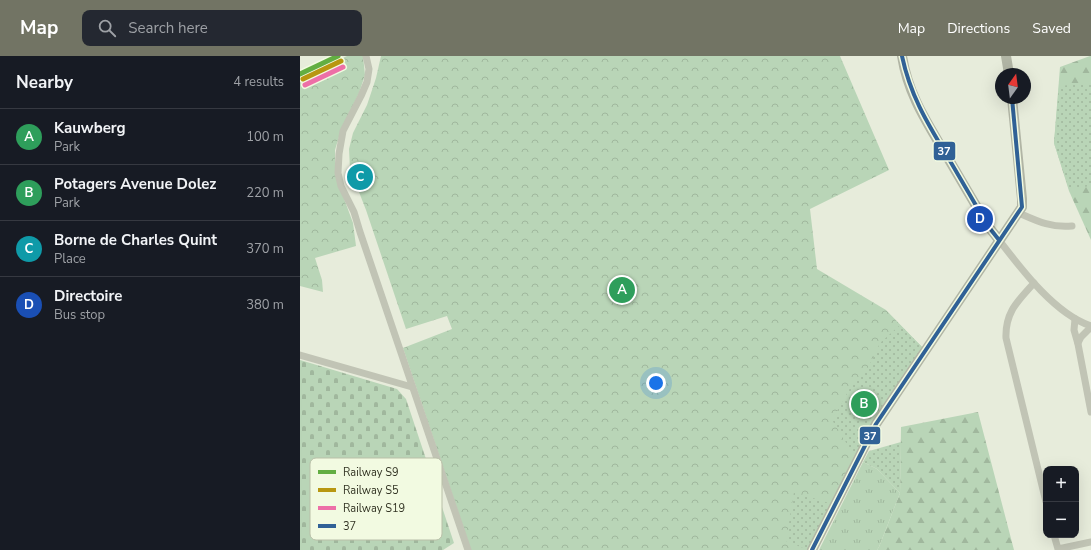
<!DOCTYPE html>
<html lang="en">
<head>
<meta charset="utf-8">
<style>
	:root { --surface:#171b24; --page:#242831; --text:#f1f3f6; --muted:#9ea1a6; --line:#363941; --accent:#727464 }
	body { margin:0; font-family:"Nunito Sans",sans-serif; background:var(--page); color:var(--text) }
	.controls { position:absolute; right:12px; bottom:12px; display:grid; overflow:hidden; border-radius:8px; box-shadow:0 4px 16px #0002 }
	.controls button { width:36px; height:36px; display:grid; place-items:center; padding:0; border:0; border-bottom:1px solid var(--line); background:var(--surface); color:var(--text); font:20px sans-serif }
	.compass { position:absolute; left:695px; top:12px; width:36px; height:36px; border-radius:50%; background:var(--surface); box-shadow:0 4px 16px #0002; rotate:14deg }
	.you { position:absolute; left:356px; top:327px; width:14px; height:14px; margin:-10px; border:3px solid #fff; border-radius:50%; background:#1a73e8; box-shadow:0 0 0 6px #1a73e833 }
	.badge { display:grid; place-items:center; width:26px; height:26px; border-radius:50%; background:var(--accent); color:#fff; font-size:13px; font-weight:700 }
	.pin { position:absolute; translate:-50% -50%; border:2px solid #fff; box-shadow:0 1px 4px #0006 }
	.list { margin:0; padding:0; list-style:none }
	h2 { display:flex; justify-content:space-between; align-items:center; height:52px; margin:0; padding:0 16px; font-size:17px }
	h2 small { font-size:13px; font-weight:400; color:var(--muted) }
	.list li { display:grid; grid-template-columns:26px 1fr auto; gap:12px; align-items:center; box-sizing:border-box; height:56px; padding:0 16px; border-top:1px solid var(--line) }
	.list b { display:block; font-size:15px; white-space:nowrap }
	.list p { margin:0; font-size:13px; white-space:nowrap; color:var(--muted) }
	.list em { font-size:13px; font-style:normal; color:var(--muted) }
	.icon { flex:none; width:22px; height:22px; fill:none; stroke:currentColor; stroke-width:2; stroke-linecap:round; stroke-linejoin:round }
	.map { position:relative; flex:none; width:791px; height:494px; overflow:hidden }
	header { display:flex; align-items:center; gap:24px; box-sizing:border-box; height:56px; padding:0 20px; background:var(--accent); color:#fff }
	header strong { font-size:19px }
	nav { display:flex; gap:22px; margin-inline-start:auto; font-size:14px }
	.search { width:280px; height:36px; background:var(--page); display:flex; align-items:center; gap:10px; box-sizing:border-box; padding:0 14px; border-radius:8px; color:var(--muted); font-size:15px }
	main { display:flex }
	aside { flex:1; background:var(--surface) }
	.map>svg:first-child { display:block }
	.grass { fill:url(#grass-tufts) }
	.forest { fill:url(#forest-firs) }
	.cemetery { fill:url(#cemetery-stones) }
	.park { fill:url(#park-crowns) }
	.garden { fill:url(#garden-dots) }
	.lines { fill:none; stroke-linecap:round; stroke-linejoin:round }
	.street { stroke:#c1c4b5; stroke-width:7 }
	.secondary { stroke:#b1b5a5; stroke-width:10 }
	.bus-1-casing { stroke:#f2fae1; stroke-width:7 }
	.bus-1 { stroke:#306196; stroke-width:4 }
	.rail-1-casing { stroke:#f2fae1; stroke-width:8 }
	.rail-2-casing { stroke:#f2fae1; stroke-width:8 }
	.rail-3-casing { stroke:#f2fae1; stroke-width:8 }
	.rail-1 { stroke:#62ae42; stroke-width:5 }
	.rail-2 { stroke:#b89710; stroke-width:5 }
	.rail-3 { stroke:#ed6fa7; stroke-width:5 }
	.key { fill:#f2fae1; stroke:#b9bfa8; stroke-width:1 }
	.key-label { font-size:11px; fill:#333424 }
	.line-badge { stroke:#f2fae1; stroke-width:1.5 }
	.badge-label { font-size:11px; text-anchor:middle; font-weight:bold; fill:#fff }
</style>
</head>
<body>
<header>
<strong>Map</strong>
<div class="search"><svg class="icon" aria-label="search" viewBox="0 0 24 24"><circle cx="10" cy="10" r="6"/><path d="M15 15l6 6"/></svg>Search here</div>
<nav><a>Map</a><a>Directions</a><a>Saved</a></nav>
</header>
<main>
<aside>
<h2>Nearby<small>4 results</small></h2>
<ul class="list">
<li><span class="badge" style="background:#2e9e5b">A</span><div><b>Kauwberg</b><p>Park</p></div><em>100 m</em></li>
<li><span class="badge" style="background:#2e9e5b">B</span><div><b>Potagers Avenue Dolez</b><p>Park</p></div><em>220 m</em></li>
<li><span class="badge" style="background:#0f9aa8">C</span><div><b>Borne de Charles Quint</b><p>Place</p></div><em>370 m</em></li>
<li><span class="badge" style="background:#1a4fb4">D</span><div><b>Directoire</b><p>Bus stop</p></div><em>380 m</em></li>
</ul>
</aside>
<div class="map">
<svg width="791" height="494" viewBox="0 0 791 494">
	<defs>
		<pattern id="grass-tufts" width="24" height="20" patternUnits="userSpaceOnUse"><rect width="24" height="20" fill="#b9d5b7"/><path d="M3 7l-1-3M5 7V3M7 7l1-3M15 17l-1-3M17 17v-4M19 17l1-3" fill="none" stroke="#a0b79d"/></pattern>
		<pattern id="forest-firs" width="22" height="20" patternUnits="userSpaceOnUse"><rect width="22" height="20" fill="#b9d5b7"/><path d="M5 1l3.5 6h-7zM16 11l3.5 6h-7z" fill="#a0b79d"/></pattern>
		<pattern id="cemetery-stones" width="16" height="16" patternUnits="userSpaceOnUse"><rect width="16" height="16" fill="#b9d5b7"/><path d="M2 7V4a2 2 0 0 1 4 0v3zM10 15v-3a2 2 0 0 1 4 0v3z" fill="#a0b79d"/></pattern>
		<pattern id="park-crowns" width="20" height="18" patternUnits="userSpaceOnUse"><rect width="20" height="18" fill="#b9d5b7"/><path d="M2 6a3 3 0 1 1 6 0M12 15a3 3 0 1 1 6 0" fill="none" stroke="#a0b79d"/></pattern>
		<pattern id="garden-dots" width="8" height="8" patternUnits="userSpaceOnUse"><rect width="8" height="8" fill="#b9d5b7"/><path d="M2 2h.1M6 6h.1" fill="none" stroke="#a0b79d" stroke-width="1.8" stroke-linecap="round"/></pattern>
	</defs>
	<rect width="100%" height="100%" fill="#e7ecdb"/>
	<path class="grass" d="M563,406L577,413L600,437L579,491L577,494H519Z"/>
	<g class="forest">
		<path d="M790,0H791V184L769,135L754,87L760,11Z"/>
		<path d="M678,356L714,494H577L579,491L600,437L601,371Z"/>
	</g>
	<path class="cemetery" d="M0,304L97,333L106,343L154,487L143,494H0Z"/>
	<g class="park">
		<path d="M47,0H63L65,19L59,37L41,74L35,94V118L53,167L56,190L15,202L22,224L23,236L0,230V22Z"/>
		<path d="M81,0H540L589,114L510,153L517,213L586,254L623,292L510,494H171L103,292L152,273L147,260L106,273L66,154L50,113L49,93L53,77L67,49L76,22Z"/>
	</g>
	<g class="garden">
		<path d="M791,27V130L769,133L754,87L759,30Z"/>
		<path d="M600,269L623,292L555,401L532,364L550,332L567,314L580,287Z"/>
		<path d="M601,386L600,437L577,413L563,406L569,395Z"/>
		<path d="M494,436L532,448L508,494L486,485Z"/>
	</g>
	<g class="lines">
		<g class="street">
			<path d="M66,0L69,13L67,26L61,40L43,75L39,98L38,117L41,130L54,156L60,176L168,494"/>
			<path d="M719,157C737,165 751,172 772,170"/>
			<path d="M699,184C722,214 755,258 791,270"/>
			<path d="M734,227C718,245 705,256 706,282L746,446"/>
			<path d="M775,263L774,274L778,288L791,356"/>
			<path d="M778,287L781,281L791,271"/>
			<path d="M0,299L112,331"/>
			<path d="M754,479L758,493L791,486"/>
		</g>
		<g class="secondary">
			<path d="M602,0C608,38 626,65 645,97C659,121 674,146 688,170L699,184"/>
			<path d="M706,0L709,18"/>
			<path d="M512,494L576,368L722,151V143L712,42"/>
		</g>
		<g class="bus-1-casing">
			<g id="bus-1">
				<path d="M602,0C610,38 626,65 646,98C660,122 674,146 688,170L699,184"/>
				<path d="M512,494L576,368L722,151L712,42"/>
			</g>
		</g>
		<use href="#bus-1" class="bus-1"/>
		<g class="rail-1-casing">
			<path id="rail-1" d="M0,18L38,0"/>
		</g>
		<g class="rail-2-casing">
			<path id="rail-2" d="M3,23L41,5"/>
		</g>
		<g class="rail-3-casing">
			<path id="rail-3" d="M5,29L43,11"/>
		</g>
		<use href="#rail-1" class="rail-1"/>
		<use href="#rail-2" class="rail-2"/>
		<use href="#rail-3" class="rail-3"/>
	</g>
	<rect x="10" y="402" width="132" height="82" rx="6" class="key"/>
	<rect x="18" y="414" width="18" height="4" fill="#62ae42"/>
	<rect x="18" y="432" width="18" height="4" fill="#b89710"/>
	<rect x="18" y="450" width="18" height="4" fill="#ed6fa7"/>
	<rect x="18" y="468" width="18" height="4" fill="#306196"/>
	<g class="key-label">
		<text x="43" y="420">Railway S9</text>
		<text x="43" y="438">Railway S5</text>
		<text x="43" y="456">Railway S19</text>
		<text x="43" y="474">37</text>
	</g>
	<g class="line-badge">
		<rect x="633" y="85" width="23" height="20" rx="4" fill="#306196"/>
		<rect x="559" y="370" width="22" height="19" rx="4" fill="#306196"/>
	</g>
	<g class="badge-label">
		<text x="644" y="99">37</text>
		<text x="570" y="384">37</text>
	</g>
</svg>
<div class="controls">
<button>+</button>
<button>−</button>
</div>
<svg class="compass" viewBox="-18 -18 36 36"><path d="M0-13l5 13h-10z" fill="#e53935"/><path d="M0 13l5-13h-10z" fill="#9ea1a6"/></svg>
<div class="you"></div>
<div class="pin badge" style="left:322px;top:234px;background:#2e9e5b">A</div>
<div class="pin badge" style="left:564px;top:348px;background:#2e9e5b">B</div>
<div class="pin badge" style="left:60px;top:121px;background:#0f9aa8">C</div>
<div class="pin badge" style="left:680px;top:163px;background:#1a4fb4">D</div>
</div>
</main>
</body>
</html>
